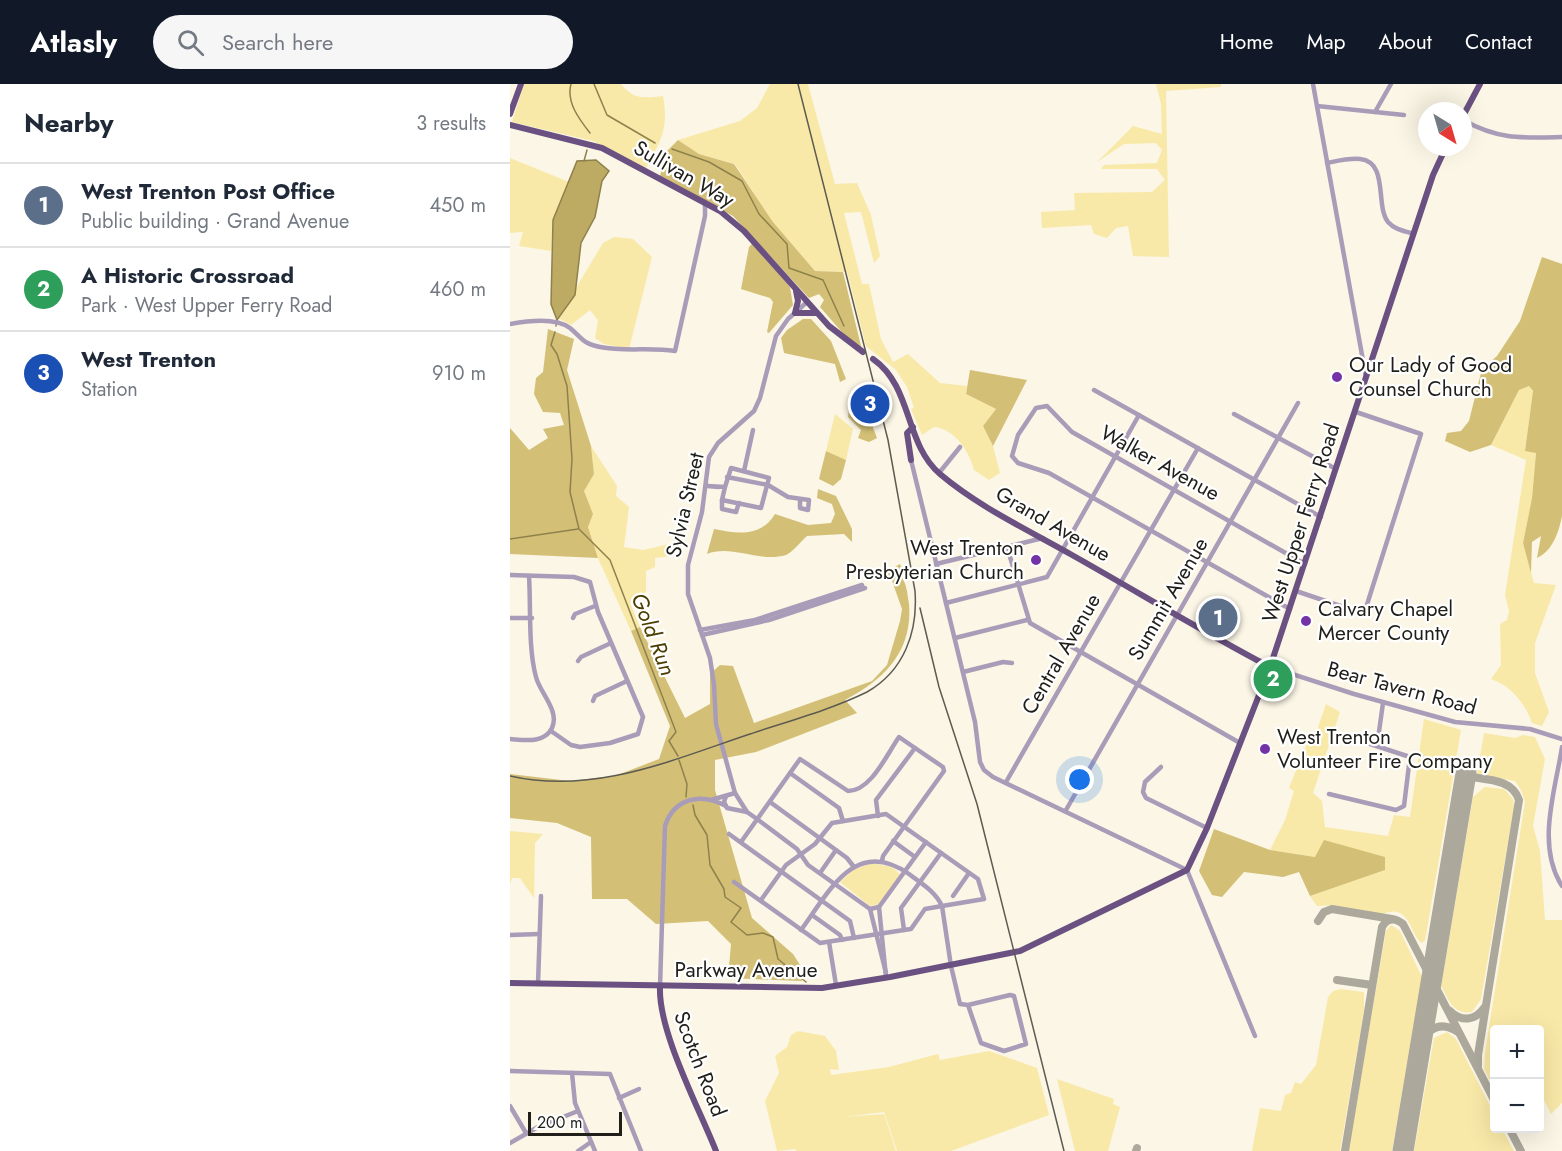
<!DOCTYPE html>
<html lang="en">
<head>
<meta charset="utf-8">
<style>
	:root { --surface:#fff; --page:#f6f6f7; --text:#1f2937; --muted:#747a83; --line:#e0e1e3; --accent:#111827 }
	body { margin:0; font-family:Jost,sans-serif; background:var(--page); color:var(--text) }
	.controls { position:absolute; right:18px; bottom:18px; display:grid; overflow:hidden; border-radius:6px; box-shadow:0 6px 24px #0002 }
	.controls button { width:54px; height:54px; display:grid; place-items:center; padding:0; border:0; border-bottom:2px solid var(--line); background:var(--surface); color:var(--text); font:30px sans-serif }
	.compass { position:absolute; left:908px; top:18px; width:54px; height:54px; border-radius:50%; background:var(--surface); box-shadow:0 6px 24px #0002; rotate:143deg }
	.scale { position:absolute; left:18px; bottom:15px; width:94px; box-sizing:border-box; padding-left:6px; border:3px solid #1f1e18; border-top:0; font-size:16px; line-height:21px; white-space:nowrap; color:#1f1e18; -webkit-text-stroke:4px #fff; paint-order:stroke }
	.you { position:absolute; left:570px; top:696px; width:21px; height:21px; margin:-15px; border:4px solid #fff; border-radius:50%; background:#1a73e8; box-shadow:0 0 0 9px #1a73e833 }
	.badge { display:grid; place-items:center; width:39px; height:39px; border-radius:50%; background:var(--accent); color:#fff; font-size:20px; font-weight:700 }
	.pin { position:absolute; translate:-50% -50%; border:3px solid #fff; box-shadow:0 2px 6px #0006 }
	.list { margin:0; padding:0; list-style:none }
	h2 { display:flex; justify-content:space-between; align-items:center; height:78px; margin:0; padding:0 24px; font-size:26px }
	h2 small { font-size:20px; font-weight:400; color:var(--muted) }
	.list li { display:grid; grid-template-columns:39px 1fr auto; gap:18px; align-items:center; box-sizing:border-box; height:84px; padding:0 24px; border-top:2px solid var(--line) }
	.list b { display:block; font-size:22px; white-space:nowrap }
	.list p { margin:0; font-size:20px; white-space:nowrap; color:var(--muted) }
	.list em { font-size:20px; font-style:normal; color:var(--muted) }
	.icon { flex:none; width:33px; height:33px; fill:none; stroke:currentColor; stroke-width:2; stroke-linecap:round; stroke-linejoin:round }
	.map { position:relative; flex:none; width:1052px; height:1067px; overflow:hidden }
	header { display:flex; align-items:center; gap:36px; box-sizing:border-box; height:84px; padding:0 30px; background:var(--accent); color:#fff }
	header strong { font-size:28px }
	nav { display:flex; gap:33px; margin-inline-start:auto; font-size:21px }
	.search { width:420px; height:54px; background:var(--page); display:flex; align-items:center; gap:15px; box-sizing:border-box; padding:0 21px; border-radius:33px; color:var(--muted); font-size:22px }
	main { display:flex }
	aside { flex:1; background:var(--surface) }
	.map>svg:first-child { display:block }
	.green { fill:#f9e9a8 }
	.forest { fill:#d3c076 }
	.water { fill:#beab63; stroke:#8e814c; stroke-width:1.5 }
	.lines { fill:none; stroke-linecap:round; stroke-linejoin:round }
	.stream { stroke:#8e814c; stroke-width:1.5 }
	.taxiway { stroke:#aca89c; stroke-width:8 }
	.runway { stroke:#aca89c; stroke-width:21 }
	.minor { stroke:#a99cb8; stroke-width:4.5 }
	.major { stroke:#6a5182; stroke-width:6 }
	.rail { stroke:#5d5b52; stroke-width:1.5 }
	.poi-dot { fill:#7432a7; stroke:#fff; stroke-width:2 }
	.labels { text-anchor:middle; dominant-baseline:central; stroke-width:4.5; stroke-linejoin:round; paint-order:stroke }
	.street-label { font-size:21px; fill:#1f1e18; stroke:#fff }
	.poi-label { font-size:21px; fill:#1f1e18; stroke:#fff; text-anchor:start }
	.water-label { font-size:22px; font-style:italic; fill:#4b3e00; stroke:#fff }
</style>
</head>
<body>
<header>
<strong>Atlasly</strong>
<div class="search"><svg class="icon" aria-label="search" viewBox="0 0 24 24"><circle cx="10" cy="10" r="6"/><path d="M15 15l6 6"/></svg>Search here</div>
<nav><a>Home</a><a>Map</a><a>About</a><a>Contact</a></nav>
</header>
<main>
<aside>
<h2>Nearby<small>3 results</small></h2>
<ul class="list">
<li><span class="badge" style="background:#5c6f8a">1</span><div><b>West Trenton Post Office</b><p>Public building · Grand Avenue</p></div><em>450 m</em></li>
<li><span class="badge" style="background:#2e9e5b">2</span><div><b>A Historic Crossroad</b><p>Park · West Upper Ferry Road</p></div><em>460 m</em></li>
<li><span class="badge" style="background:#1a4fb4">3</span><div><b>West Trenton</b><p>Station</p></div><em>910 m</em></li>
</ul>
</aside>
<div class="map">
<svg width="1052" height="1067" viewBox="0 0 1052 1067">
	<rect width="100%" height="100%" fill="#fbf6e5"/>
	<g class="green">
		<path d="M14,0H111C124,16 134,14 153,12C159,44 151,57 136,84L83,57L2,38Z"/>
		<path d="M260,0H298L325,100L347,99L361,131L370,172L364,179L351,128L334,129L352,200H359L371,255L383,278L398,270L430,299L457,302L456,310L486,325L473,342L483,362L490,389L479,396L464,386C459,367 445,345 424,343L412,351L401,325L404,324L397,303L386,286L356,262L337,188L305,187L263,138L225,80L189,70L168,56L230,37L247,24Z"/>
		<path d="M646,0H711V3L656,7L659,173L623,172L618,142L606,144L597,154L584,150L581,141L532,144L531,128L565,126L564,109L642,108L655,96L647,85H591L594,81L647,79L652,66L646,59L614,60L587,78L623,42L652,50L651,20Z"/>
		<path d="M0,74L59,98L43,136L41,167L9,162L13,148L0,149Z"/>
		<path d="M104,153L123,155L142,173L119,265L94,260L85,254L88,236L80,226L61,241L48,234L93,159Z"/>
		<path d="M1019,302L1023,308L1015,366L1026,368L1022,414L1013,459L1024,499L1046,501L1025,559V589L1039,628L1032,642L1022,639C1015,619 1001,602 981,595L991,581L990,540L997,536L999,527L995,511L1016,376L981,361L1009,306Z"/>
		<path d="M325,330L343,345L336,376L316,367Z"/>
		<path d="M81,362L107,402L106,412L119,423L114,463L133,466L159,460L162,472L145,474V483L136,487V508L120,519L130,543L121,547L88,474L78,443L74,406L84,390Z"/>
		<path d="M816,620L830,628L803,709L812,717L815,743L878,752L884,731L900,733L914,635L951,646L915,857L911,859C903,851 901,838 893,831C883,823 876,831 867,830C845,828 829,819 807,822L800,812L875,786V773H805L760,766L775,736L784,707L779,704L799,654L804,655Z"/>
		<path d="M974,649L1005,654L1013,651L1025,653L1035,675L1023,742L1030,767L1035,836H1052V1019L1041,1030L1030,1008V946H984V1004L974,985L975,968L1015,718L1011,706L1005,697L967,690Z"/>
		<path d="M975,703L994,705L1003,715L1004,723L971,915L962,928C943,931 939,916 931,902L963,713Z"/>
		<path d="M0,747L33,750L25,759L24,814L10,794H2L0,800Z"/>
		<path d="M361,779L382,783L391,791L368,821L360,822L330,798L343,786Z"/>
		<path d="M881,841L890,847L912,893L882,1067H838L876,847Z"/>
		<path d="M831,905L854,908V926L830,1067H742L750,1024L771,1027L775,1011L781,1009L785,998L791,1000L806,981L818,913L823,907Z"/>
		<path d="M288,947L315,952L326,967L329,986L320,985L321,991L379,983L428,970L430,976L479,967L527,984L539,1031L441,1067H387L374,1028L333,1033L374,1030L386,1067H286V1065L267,1067L255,1017L269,989L265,972L277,963L281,951Z"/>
		<path d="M937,948L946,955L984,1030V1044L992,1045L1004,1067H904L924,954Z"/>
		<path d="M547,995L604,1015L603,1020L610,1023L598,1067H565Z"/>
	</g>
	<g class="forest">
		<path d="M168,56L189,70L224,80L263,138L305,187L333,188L352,266L338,255L310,223L314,216L309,210L299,214L223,132L150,92L156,68Z"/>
		<path d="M243,159L280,203L283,221L259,249L257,248L263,218L260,214L231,205L239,163Z"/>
		<path d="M1032,173L1052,180V432C1049,447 1043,467 1027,474L1031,452L1022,458L1021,489L1013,459L1022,414L1026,369L1015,367L1023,307L1019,302L1009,306L981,361L960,368L935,357L937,349L951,347L959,337L972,285L987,272L1010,237Z"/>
		<path d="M293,235H301L321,257L336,295L330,298L325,280L274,269L271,254L277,246Z"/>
		<path d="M38,245L64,255L57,286L81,362L84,390L74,407L83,430L78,443L88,474L0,470V344L19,366L38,354L33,345L54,341L50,329L33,328L24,310L26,294L33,288Z"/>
		<path d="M460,286L517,296L483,362L473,342L486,325L456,310Z"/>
		<path d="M340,318L359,333L367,354L359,358L348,354L351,346L338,333Z"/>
		<path d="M316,367L336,376L331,395L323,402L309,395Z"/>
		<path d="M308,405L326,412L342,445V458L334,450L297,452C291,457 283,468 276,471C249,479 221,460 197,470L204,445C228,450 251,453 265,430L298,441L321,439L325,430L322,420L307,414Z"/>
		<path d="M390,480L392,485L390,490C397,500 397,508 399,520C403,567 374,596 335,616L347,629L246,668L205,676V706L242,834L283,870L292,884V897L218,894L221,860L198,837L146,840L117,815H82L81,753L47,739L0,734V690L60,697L105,692L149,675L160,642L121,547L130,543L175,634L200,620V590L210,581L223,582L244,639L362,597L377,581L390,537L392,525L381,494L368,492Z"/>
		<path d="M704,745L760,766L805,773L814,756L875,773V786L800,812L789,788L773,793L734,788L712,813L702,811L689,787Z"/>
	</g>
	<path class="water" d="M86,76L99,87L92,97L85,133L71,159L65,211L47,236L41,220L43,136L67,77Z"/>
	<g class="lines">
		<g class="stream">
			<path d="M61,0C56,18 69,35 80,49"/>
			<path d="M84,0L97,31L145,59"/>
			<path d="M162,65L199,78L232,97L249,130L277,160L279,184L313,196L334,242"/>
			<path d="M74,77L77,66"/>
			<path d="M46,242L47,236"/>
			<path d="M45,248L41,261L47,270L57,302L62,375L60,408L69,445L100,476L166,648L159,657L168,672"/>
			<path d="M0,455L68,445"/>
			<path d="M169,676L177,700L176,713"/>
			<path d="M183,721L185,731L197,751L200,781L214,805L215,813L231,824L221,838L237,851L253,849L263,853L268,875L296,898"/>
		</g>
		<g class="taxiway">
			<path d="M956,692C975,696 1002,694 1009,716L968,971V982"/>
			<path d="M808,837L814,828L822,825L882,835"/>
			<path d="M827,896L862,901"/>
			<path d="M940,927C951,938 965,937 974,924"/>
			<path d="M911,959C919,943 932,937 948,948"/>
			<path d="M999,1044L1011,1067"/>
			<path d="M626,1067L627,1064"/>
			<path d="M835,1067L872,843C877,834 885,833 893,840L984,1016"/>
		</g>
		<path class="runway" d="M893,1067L956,689"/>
		<g class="minor">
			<path d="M803,0L856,293"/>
			<path d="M807,22L894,31"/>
			<path d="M865,28L881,0"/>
			<path d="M953,36C989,56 1012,54 1052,53"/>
			<path d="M817,79C827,77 839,74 850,75C879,78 865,122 878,138C885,146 895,147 904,150"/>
			<path d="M0,240C16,237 46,233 60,244C73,255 72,259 90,263C115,268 140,263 165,267L195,132V119"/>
			<path d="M584,306L811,433"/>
			<path d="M724,330L826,385"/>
			<path d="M401,376L465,638L470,678L474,686L483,693L677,786L745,952"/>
			<path d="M234,387L243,346"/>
			<path d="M429,389L450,363"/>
			<path d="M217,393L258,401L278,413L299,416L298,426L290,424V416"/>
			<path d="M209,403L197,402L215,403L221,384L259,394L251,424L212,416L215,403"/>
			<path d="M212,416V425L226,428L229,419"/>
			<path d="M497,463L520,539L730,659"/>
			<path d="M426,480L533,454"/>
			<path d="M0,491L64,493L80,498L88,528L133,633L128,650L100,659L70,663L61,661L41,647"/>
			<path d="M786,507L854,530L911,350L846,328"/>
			<path d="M436,519L537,493L629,331"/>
			<path d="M780,525L539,389L508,379L502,372L508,351L526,324L537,322L562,348L795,480"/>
			<path d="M0,534H22"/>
			<path d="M63,534L65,530L85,522"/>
			<path d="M190,546L245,536L352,501"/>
			<path d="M192,551L259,536L355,504"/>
			<path d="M445,554L517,536"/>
			<path d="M68,577L71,573L101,559"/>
			<path d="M760,583L844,610L945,638L1020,645L1052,655"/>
			<path d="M453,588L493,578L502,579"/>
			<path d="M83,617L85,612L117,597"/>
			<path d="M0,655C14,656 34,660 42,644C50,627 30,609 26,593C18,564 21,523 19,492"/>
			<path d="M867,662L873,619"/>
			<path d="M1052,663C1045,708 1026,761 1052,802"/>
			<path d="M651,683L635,698L633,708L636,714L697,744"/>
			<path d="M280,689L329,724L333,737"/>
			<path d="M496,698L688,364"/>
			<path d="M225,709L206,640L204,601L200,574L178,510V481L192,428L199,373L208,359L244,327L250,314L266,252L278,235L297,218"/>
			<path d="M819,710L886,726L894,722L900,673L848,656"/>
			<path d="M216,712L214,718L217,724L237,728L247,735L287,765L298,781L360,825L369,823"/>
			<path d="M201,716L225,709L237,728"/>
			<path d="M260,718L337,774L344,783"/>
			<path d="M556,726L788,319"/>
			<path d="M219,750L340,837L344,854"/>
			<path d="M383,757L405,773"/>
			<path d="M231,758L290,675L338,707C361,707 377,670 389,653L405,664L366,716L368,732"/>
			<path d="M372,777L373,772L434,687L433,683L405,664"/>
			<path d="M310,789L326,766"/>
			<path d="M224,798L310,859L394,846L391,824L431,769"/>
			<path d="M443,812L459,789"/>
			<path d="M251,816L276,781L305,760L322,739L376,730L468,795L474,815L432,822C425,807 412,800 399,790C345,752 319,808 291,846"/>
			<path d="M360,825L376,889"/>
			<path d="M302,831L330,851L332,856"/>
			<path d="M394,846L401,845L415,825L432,822L441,882L450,920L458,921L500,911L504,912L516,960L494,967L471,959L458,921"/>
			<path d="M0,851L29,850"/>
			<path d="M319,858L326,901"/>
			<path d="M376,893L369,823L416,758"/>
			<path d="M28,900L31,812"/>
			<path d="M150,903L155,742C164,714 191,708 216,722"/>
			<path d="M0,987L100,990L131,1067"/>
			<path d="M62,989L65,1019L85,1067"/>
			<path d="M109,1014L129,1005"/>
			<path d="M0,1022L16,1049"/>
			<path d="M0,1059L28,1043L68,1027"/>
			<path d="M68,1067L81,1058"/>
		</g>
		<g class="major">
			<path d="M0,30L11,0"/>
			<path d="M953,32L970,0"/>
			<path d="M0,41L92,64L210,127L234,147L319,242L353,268"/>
			<path d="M286,207L288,217L285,229H306"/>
			<path d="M363,275C403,303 394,359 430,390C469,423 518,446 562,471C628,508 693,548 760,583"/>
			<path d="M401,376L397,349L403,343"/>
			<path d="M0,899L312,904L380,893L510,867L677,786L697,744L760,583L923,91L936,63"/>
			<path d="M150,903C148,947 189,1024 206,1067"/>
		</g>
		<g class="rail">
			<path d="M410,524L429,603L467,720L554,1067"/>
			<path d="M0,692C84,711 162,676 240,650C279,637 320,626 357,608C394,587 408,548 405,507L378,356L288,0"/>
		</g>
	</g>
	<g class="poi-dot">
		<circle cx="827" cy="293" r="6"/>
		<circle cx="526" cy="476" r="6"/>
		<circle cx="796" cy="537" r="6"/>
		<circle cx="755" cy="665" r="6"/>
	</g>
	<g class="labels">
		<g class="street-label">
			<text transform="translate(174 90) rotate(30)">Sullivan Way</text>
			<text transform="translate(650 379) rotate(29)">Walker Avenue</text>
			<text transform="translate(175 421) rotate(-77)">Sylvia Street</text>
			<text transform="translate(791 439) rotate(-72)">West Upper Ferry Road</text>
			<text transform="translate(543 440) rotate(30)">Grand Avenue</text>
			<text transform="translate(658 515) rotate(-60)">Summit Avenue</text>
			<text transform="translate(551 570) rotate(-60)">Central Avenue</text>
			<text transform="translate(892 604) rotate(15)">Bear Tavern Road</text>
			<text x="236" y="886">Parkway Avenue</text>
			<text transform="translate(190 980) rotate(69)">Scotch Road</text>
		</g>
		<g class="poi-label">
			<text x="839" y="281">Our Lady of Good<tspan x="839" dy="24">Counsel Church</tspan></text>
			<text x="514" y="464" text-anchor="end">West Trenton<tspan x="514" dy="24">Presbyterian Church</tspan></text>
			<text x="808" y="525">Calvary Chapel<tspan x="808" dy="24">Mercer County</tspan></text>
			<text x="767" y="653">West Trenton<tspan x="767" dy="24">Volunteer Fire Company</tspan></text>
		</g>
		<g class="water-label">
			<text transform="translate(144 550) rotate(69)">Gold Run</text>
		</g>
	</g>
</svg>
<div class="controls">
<button>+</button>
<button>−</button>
</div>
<svg class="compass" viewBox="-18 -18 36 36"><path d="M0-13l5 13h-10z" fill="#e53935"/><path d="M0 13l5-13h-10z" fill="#747a83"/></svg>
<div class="scale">200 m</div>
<div class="you"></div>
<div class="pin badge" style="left:708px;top:534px;background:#5c6f8a">1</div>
<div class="pin badge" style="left:763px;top:595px;background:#2e9e5b">2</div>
<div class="pin badge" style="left:360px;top:320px;background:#1a4fb4">3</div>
</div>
</main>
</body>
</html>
